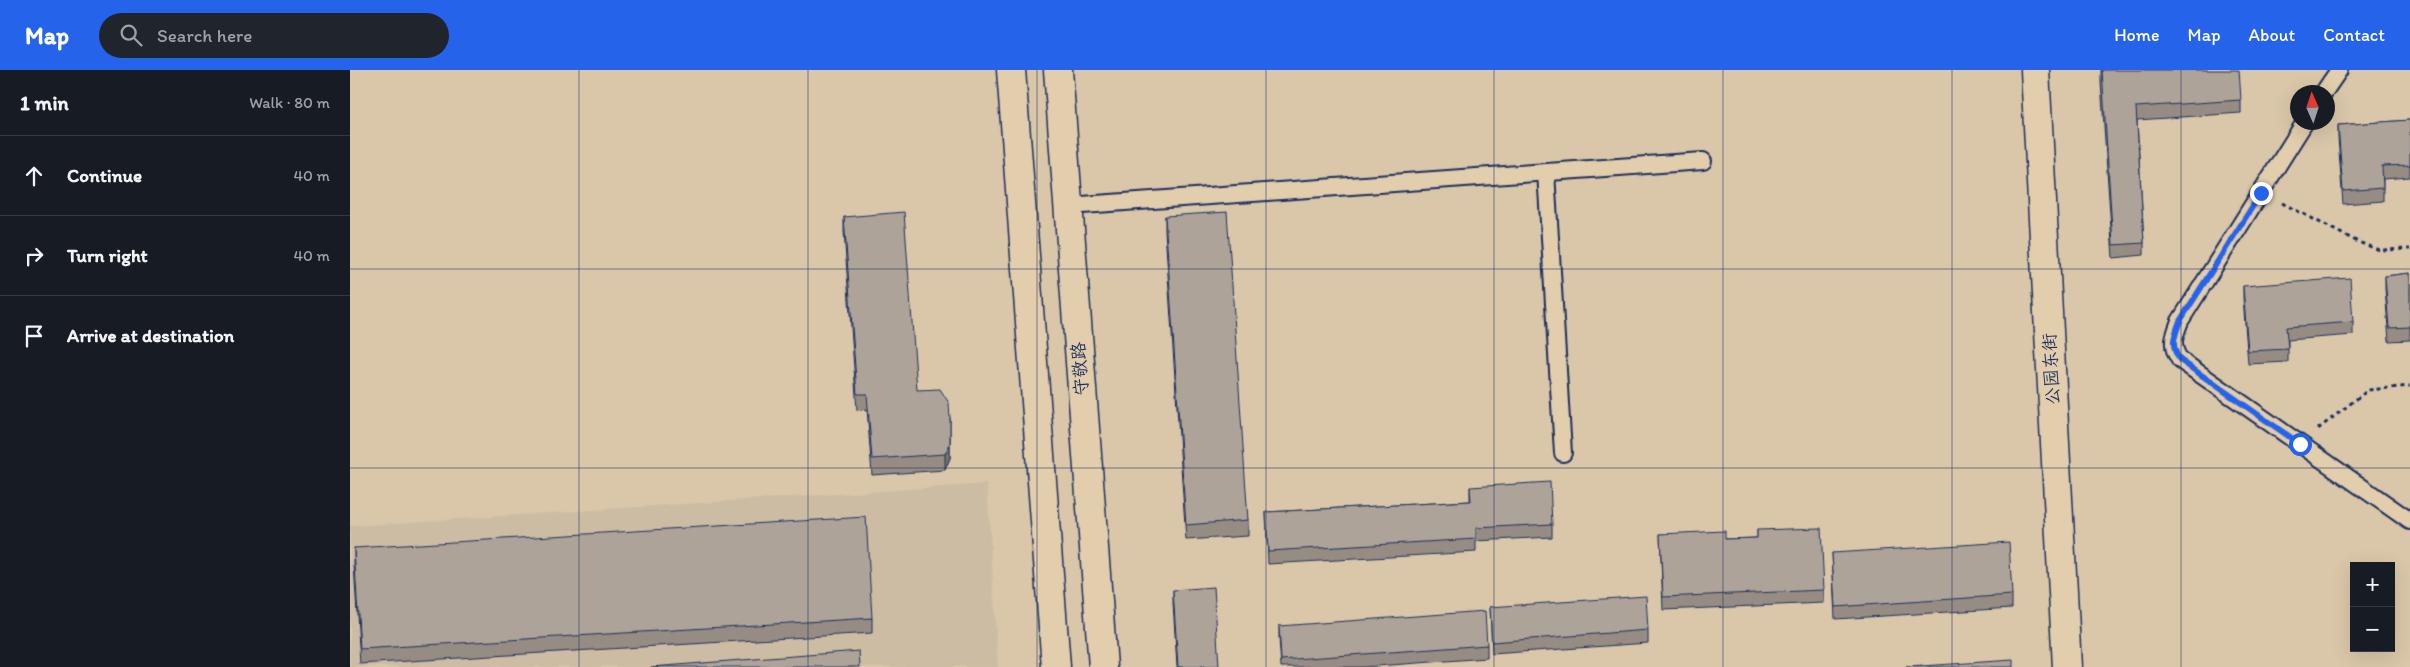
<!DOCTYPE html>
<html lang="en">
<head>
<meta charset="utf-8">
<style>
	:root { --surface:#171b24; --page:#20242c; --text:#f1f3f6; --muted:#9ea1a6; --line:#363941; --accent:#2563eb }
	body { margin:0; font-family:Itim,"LXGW WenKai TC",sans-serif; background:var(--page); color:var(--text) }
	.controls { position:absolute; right:15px; bottom:15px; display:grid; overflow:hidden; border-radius:0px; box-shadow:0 5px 20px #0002 }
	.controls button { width:45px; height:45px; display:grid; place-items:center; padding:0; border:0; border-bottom:1px solid var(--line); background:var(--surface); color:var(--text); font:25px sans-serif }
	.compass { position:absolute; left:1940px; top:15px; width:45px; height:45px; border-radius:50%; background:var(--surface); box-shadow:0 5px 20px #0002; rotate:357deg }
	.stop { position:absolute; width:15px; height:15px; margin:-11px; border:4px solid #2563eb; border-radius:50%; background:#fff }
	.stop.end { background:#2563eb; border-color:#fff; box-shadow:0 1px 5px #0008 }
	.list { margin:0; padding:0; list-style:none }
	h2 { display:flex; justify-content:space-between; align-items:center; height:65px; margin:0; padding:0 20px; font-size:21px }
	h2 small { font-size:16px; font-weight:400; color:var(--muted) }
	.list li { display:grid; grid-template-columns:32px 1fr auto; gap:15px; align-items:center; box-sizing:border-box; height:80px; padding:0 20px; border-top:1px solid var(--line) }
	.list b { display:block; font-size:19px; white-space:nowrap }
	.list em { font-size:16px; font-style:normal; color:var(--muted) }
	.icon { flex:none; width:28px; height:28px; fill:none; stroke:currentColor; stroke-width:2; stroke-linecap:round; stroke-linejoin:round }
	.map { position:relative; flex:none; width:2060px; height:597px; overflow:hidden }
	header { display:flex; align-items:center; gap:30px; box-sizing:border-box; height:70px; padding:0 25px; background:var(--accent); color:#fff }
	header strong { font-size:24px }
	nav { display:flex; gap:28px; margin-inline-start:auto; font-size:18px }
	.search { width:350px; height:45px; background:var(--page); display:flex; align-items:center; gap:12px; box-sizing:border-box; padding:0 18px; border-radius:28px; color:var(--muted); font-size:19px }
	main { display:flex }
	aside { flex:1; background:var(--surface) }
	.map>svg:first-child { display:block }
	.built { fill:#cdbca4 }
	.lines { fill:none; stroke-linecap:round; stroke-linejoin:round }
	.service-casing { stroke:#1b2f5e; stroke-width:20 }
	.tertiary-casing { stroke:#1b2f5e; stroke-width:31 }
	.secondary-casing { stroke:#1b2f5e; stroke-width:31 }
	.path { stroke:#1b2f5e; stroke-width:3; stroke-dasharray:4 4; stroke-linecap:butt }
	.service { stroke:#e2cdac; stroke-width:16 }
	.tertiary { stroke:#e2cdac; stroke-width:28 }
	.secondary { stroke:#e2cdac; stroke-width:28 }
	.wall { fill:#968c83; stroke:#1b2f5e }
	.shaded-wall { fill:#7a726a; stroke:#1b2f5e }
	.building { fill:#aea398; stroke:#1b2f5e }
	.route { stroke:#2563eb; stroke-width:6 }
	.grid { fill:none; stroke:#1b2f5e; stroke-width:1; stroke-opacity:0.55 }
	.labels { text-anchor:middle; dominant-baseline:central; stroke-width:4; stroke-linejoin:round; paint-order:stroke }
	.street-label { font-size:18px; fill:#1b2f5e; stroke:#e2cdac }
</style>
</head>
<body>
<header>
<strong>Map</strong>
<div class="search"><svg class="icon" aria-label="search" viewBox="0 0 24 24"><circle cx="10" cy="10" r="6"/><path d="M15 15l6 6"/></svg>Search here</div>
<nav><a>Home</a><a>Map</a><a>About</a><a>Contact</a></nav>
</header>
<main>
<aside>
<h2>1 min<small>Walk · 80 m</small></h2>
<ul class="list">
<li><svg class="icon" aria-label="ahead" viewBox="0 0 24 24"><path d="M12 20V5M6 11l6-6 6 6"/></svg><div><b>Continue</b></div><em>40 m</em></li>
<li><svg class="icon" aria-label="right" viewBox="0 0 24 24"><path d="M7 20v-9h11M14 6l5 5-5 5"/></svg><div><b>Turn right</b></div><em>40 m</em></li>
<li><svg class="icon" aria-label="arrive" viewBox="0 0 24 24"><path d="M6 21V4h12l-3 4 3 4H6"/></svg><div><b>Arrive at destination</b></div></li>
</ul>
</aside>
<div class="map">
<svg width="2060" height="597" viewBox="0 0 2060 597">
	<rect width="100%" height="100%" fill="#dac7a9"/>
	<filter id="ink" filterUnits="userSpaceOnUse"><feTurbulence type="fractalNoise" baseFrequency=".02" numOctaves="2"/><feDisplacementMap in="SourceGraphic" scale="10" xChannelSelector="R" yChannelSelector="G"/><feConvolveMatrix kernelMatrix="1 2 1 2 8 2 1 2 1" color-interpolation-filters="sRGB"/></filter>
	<g filter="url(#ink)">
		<path class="built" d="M637,414L648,597H0V456Z"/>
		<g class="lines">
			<g class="service-casing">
				<g id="service">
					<path d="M1974,22L1989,0"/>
					<path d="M1955,52L1830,251C1824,266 1820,276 1830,290L2060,451"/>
					<path d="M1196,102L1213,383"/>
					<path d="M718,136L1353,91"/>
				</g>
			</g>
			<g class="tertiary-casing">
				<path id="tertiary" d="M1685,0L1717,597"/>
			</g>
			<g class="secondary-casing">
				<g id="secondary">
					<path d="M661,0L706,597"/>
					<path d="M708,0L753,597"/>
				</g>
			</g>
			<g class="path">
				<path d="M1932,133L2008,172L2030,180L2060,179"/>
				<path d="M1968,359L2018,320L2060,316"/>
			</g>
			<use href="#service" class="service"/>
			<use href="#tertiary" class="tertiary"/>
			<use href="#secondary" class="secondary"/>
		</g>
		<g class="wall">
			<path d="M1751,0L1891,30V43L1787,50L1794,173V185L1763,188L1751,13Z"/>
			<path d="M2060,50V107L2033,109V131L1993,134L1988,68V55Z"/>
			<path d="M815,146L898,450V466L836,470L815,161Z"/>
			<path d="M494,147L567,320L600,364V388L595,400L522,405L517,339L507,340L494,162Z"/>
			<path d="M2060,203V270L2039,271L2035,219V206Z"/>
			<path d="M1893,216L2003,252V265L1938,270V292L1898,294L1893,228Z"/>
			<path d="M1120,417L1202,454V467L1126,471V482L918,494L916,442L1120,431Z"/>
			<path d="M1407,460L1474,520V533L1313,540L1310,464L1375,469L1407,468Z"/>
			<path d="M4,478L522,548V563L10,594L4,494Z"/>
			<path d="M1482,483L1662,525V538L1485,549Z"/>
			<path d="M823,520L869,597H827L823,533Z"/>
			<path d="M1140,537L1298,560V573L1142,584Z"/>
			<path d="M929,556L1137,575V588L1013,597H931L929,568Z"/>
		</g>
		<path class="shaded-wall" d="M600,348V388L595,400V384Z"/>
		<g class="building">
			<path d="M1752,0H1889L1891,30L1786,37L1794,173L1763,175Z"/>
			<path d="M2060,50V95L2032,96L2033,118L1993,121L1988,55Z"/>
			<path d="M554,142L567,320L590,319L599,333L600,348V373L595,384L522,389L517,324H507L494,147Z"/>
			<path d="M877,142L898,450L836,455L815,146Z"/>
			<path d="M2060,203V257L2039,258L2035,206Z"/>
			<path d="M2000,208L2003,252L1936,257L1938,279L1898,281L1893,216Z"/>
			<path d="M1200,412L1202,454L1126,458V469L918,481L916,442L1121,431L1120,417Z"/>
			<path d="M516,447L522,548L10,579L4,478Z"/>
			<path d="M1471,458L1474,520L1313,527L1310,464L1375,461V469L1407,468V460Z"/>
			<path d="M1659,472L1662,525L1485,537L1482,483Z"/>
			<path d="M864,517L869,597H828L823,520Z"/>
			<path d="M1296,526L1298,560L1142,572L1140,537Z"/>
			<path d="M1135,541L1137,575L931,590L929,556Z"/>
			<path d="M509,581L510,597H301Z"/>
			<path d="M1663,590V597H1556Z"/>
		</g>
	</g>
	<g class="lines" filter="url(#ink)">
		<path class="route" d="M1911,123L1830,251C1824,267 1820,276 1830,290L1950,374"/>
	</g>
	<path class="grid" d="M229,0V597M458,0V597M687,0V597M916,0V597M1144,0V597M1373,0V597M1602,0V597M1831,0V597M0,199H2060M0,398H2060"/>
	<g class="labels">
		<g class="street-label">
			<text transform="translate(730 299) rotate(-94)">守敬路</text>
			<text transform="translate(1701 299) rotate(-93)">公园东街</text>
		</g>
	</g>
</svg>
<div class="controls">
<button>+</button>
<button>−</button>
</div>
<svg class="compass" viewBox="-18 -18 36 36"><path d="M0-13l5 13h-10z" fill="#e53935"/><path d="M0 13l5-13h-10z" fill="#9ea1a6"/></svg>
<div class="stop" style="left:1950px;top:374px"></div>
<div class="stop end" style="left:1911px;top:123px"></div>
</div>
</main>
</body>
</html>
